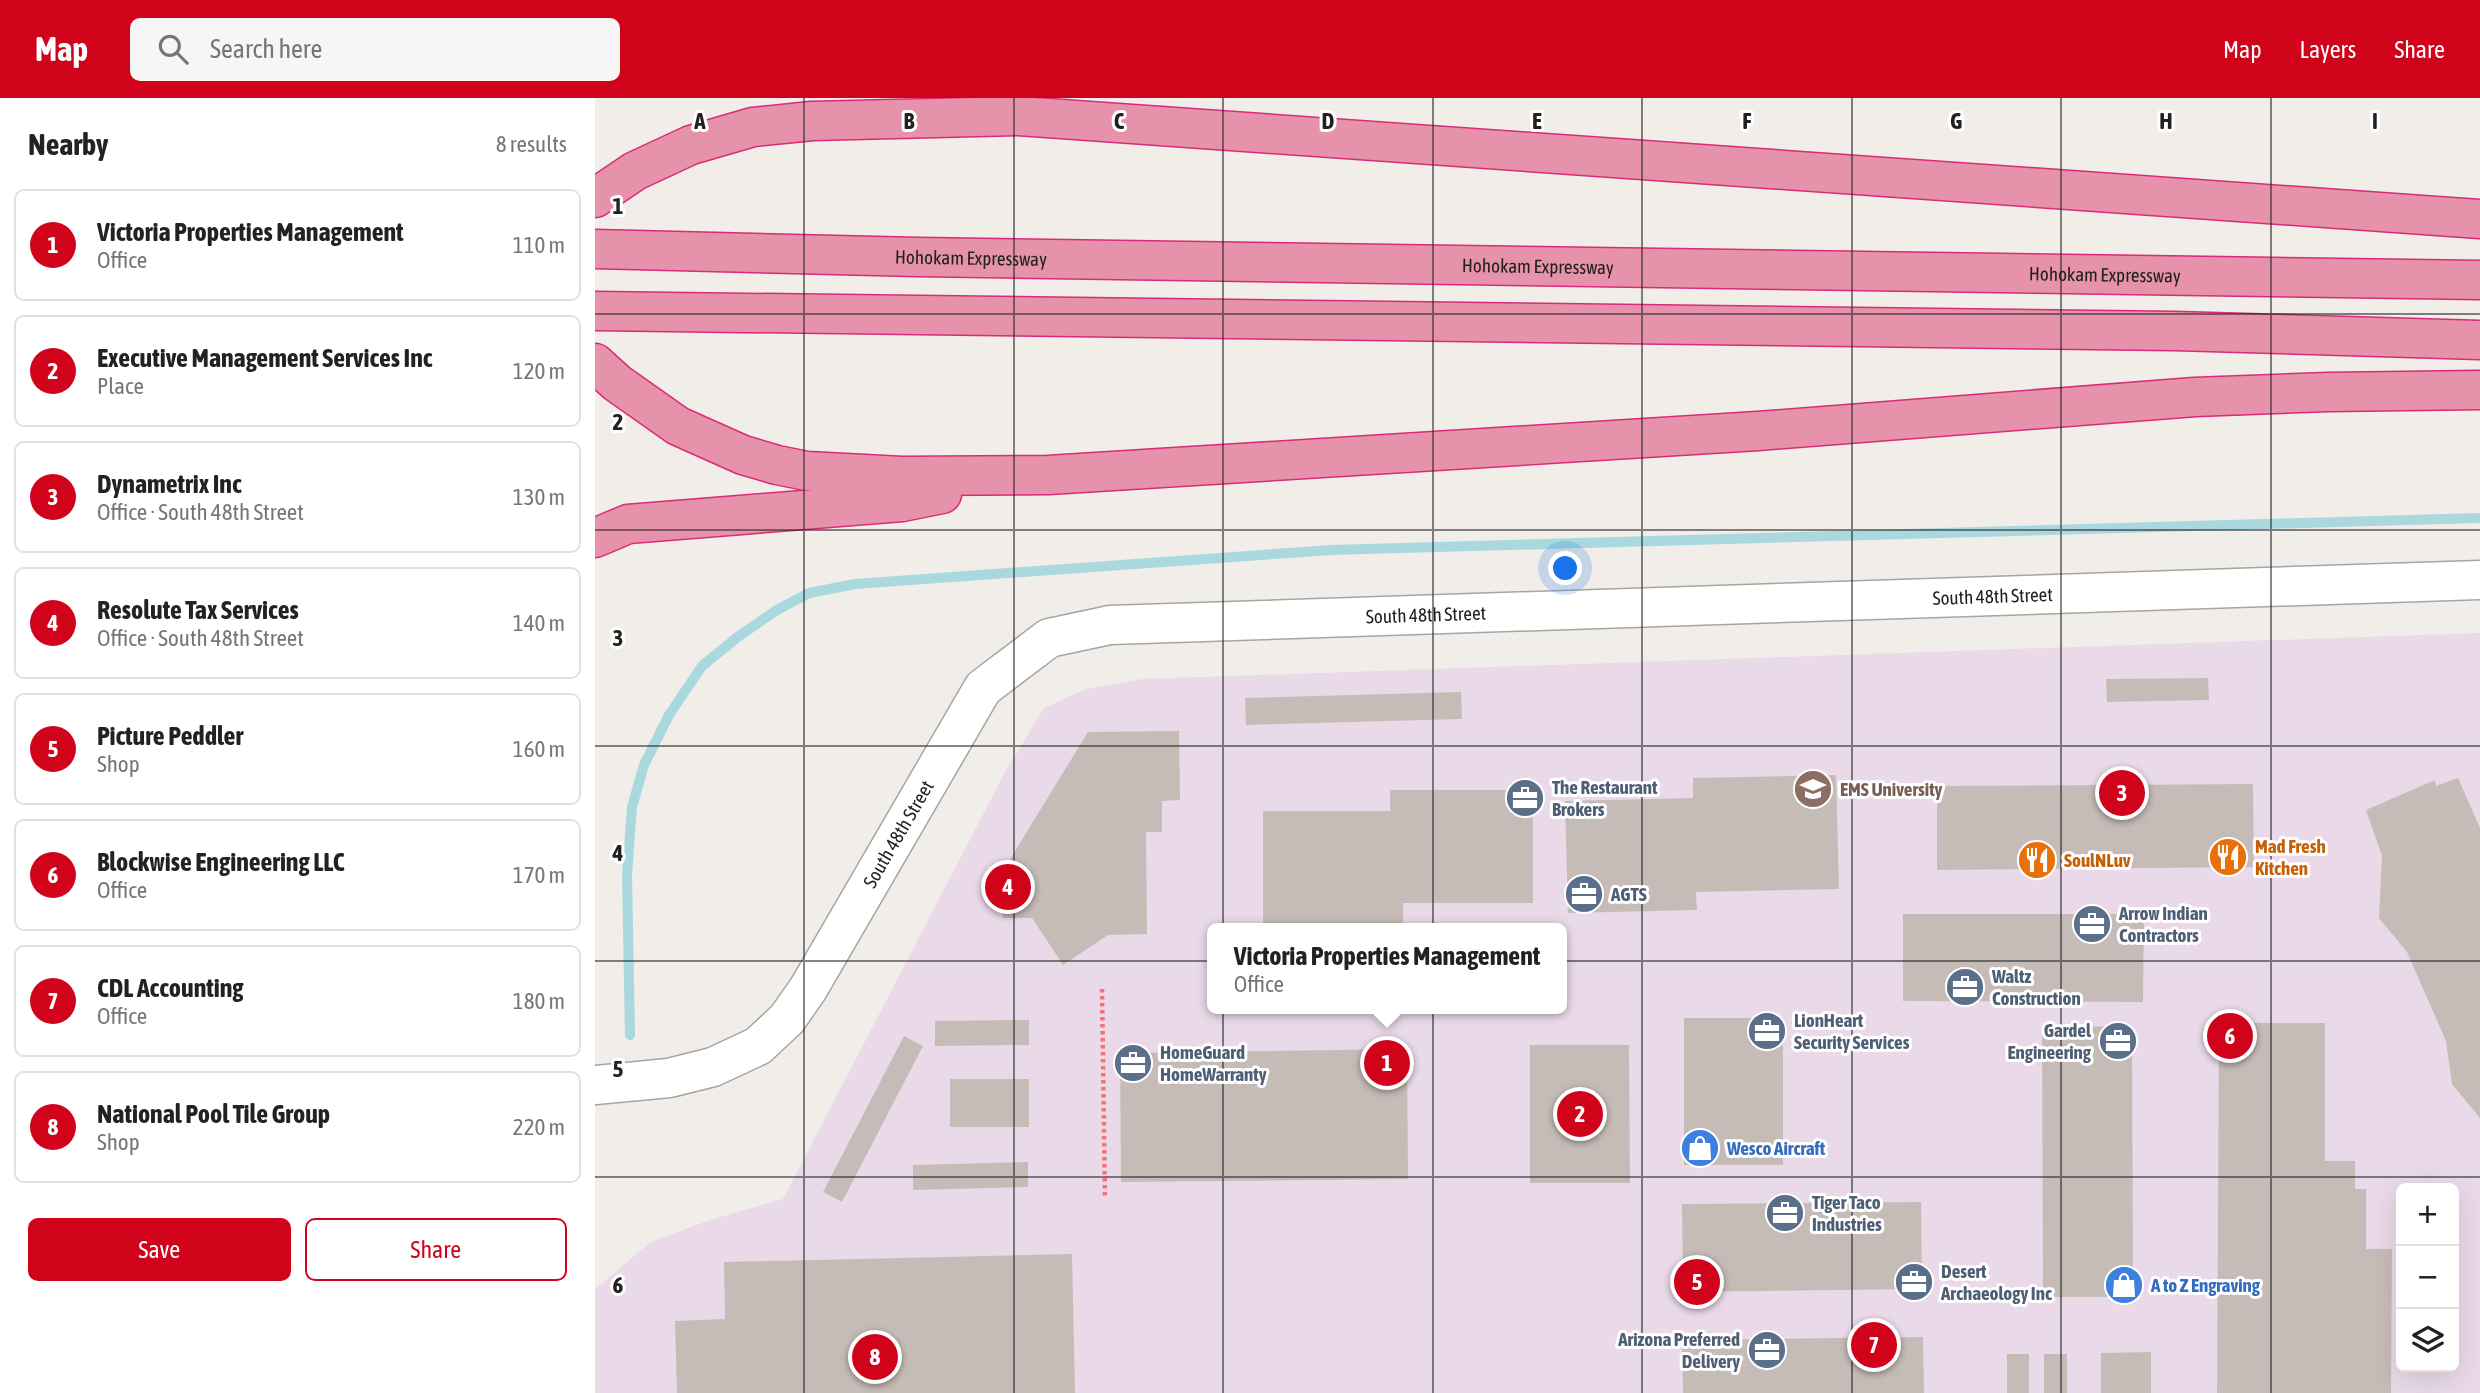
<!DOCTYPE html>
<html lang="en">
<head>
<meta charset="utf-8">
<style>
	:root { --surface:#fff; --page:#f6f6f6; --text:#222; --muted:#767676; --line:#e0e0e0; --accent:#d0031a }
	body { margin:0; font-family:"Asap Condensed",sans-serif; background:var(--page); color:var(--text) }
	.controls { position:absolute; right:21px; bottom:21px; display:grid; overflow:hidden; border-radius:10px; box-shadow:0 7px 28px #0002 }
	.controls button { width:63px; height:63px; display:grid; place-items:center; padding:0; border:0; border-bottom:2px solid var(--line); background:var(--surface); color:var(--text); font:35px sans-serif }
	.you { position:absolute; left:971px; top:471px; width:24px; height:24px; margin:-18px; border:5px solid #fff; border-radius:50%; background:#1a73e8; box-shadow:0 0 0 10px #1a73e833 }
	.badge { display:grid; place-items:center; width:46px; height:46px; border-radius:50%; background:var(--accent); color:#fff; font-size:23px; font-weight:700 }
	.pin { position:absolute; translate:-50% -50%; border:4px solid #fff; box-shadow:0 2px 7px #0006 }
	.popup { position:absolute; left:612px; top:825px; width:360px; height:91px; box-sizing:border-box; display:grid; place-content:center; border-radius:10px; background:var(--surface); filter:drop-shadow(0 2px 5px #0005); font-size:23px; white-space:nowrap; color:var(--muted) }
	.popup b { font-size:26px; color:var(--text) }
	.popup::after { content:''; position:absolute; left:50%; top:100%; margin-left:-14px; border:14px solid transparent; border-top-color:var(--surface) }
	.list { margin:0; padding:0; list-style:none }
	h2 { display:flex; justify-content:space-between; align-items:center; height:91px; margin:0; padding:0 28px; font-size:30px }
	h2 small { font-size:23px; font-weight:400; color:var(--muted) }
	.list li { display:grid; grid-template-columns:46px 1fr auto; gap:21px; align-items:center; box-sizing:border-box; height:112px; margin:0 14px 14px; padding:0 14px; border:2px solid var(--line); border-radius:10px }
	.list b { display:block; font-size:26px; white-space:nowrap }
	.list p { margin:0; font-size:23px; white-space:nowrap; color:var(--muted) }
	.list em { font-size:23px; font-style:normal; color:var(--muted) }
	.actions { display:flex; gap:14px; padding:21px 28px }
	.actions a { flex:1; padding:16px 0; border:2px solid var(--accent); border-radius:10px; text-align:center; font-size:24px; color:var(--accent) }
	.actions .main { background:var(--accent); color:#fff }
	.icon { flex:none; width:38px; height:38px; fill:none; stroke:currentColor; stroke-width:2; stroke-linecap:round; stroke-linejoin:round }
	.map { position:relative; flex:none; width:1885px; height:1295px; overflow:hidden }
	header { display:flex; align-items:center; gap:42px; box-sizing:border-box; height:98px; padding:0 35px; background:var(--accent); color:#fff }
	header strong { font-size:33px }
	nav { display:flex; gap:38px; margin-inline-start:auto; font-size:24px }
	.search { width:490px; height:63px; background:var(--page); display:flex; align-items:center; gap:18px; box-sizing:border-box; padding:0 24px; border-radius:10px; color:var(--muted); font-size:26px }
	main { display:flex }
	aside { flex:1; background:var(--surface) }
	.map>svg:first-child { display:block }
	.industrial { fill:#eadae9; fill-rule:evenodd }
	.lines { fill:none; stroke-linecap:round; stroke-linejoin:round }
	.stream { stroke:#a9d8de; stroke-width:10 }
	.building { fill:#c6bcb7 }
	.minor-casing { stroke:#a5a5a5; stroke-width:41 }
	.highway-casing { stroke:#da2b7b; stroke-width:41 }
	.path { stroke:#f87274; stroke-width:4.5; stroke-dasharray:3.5 3.5; stroke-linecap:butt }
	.minor { stroke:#fff; stroke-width:38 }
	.highway { stroke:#e792ab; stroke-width:38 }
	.grid { fill:none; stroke:#212121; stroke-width:2; stroke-opacity:0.55 }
	.labels { text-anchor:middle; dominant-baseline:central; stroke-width:6; stroke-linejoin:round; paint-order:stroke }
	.street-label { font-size:19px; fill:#212121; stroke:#fff }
	.service-label { font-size:19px; font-weight:bold; fill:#4e5e75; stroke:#fff; text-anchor:start }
	.education-label { font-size:19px; font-weight:bold; fill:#785e54; stroke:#fff; text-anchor:start }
	.food-label { font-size:19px; font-weight:bold; fill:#c56008; stroke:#fff; text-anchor:start }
	.shop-label { font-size:19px; font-weight:bold; fill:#366cbe; stroke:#fff; text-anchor:start }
	.grid-label { font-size:23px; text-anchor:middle; font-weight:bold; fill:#212121; stroke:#fff; stroke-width:6; stroke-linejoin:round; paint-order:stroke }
</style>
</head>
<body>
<header>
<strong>Map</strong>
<div class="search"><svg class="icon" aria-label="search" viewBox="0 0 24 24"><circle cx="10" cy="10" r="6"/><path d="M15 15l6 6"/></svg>Search here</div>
<nav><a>Map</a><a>Layers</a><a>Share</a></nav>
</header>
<main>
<aside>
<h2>Nearby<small>8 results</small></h2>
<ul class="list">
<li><span class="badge">1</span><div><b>Victoria Properties Management</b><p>Office</p></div><em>110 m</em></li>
<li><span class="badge">2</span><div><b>Executive Management Services Inc</b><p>Place</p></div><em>120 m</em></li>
<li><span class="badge">3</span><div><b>Dynametrix Inc</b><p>Office · South 48th Street</p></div><em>130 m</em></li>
<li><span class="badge">4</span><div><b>Resolute Tax Services</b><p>Office · South 48th Street</p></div><em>140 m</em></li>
<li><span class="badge">5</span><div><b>Picture Peddler</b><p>Shop</p></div><em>160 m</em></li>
<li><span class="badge">6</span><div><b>Blockwise Engineering LLC</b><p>Office</p></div><em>170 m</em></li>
<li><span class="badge">7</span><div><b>CDL Accounting</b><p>Office</p></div><em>180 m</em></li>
<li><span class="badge">8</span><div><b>National Pool Tile Group</b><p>Shop</p></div><em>220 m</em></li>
</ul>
<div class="actions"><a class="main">Save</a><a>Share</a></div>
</aside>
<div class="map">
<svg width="1885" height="1295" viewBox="0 0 1885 1295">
	<rect width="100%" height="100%" fill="#f1ede8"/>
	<path class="industrial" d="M1885,535V1295H0V1191L56,1144L115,1122L188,1101L409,676L449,610L491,591L548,581ZM617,830H967V911H617ZM1806,1090H1859V1269H1806Z"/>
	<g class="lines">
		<path class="stream" d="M35,937L32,776L37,709L49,667L74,617L107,568L144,538L182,512L214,495L260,486L736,452L1885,420"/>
	</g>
	<g class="building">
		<path d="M1613,580L1614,602L1512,604L1511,581Z"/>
		<path d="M866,594L867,621L651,627L650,600Z"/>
		<path d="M584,633L585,702L567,703V734H551L552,836L513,837L468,867L437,820H408L407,803L398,789L493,634Z"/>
		<path d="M1241,677L1244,791L1101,794L1102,812L973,815L970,703L1098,700V680Z"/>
		<path d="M1863,680L1885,730V1020L1857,986L1851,943L1812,854L1784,820L1787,758L1771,712L1840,682L1841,688Z"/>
		<path d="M1658,686L1659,769L1342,772V688Z"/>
		<path d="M795,692H938V805H808V825H668V713H795Z"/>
		<path d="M1308,816H1549L1548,904L1308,903Z"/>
		<rect x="1089" y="920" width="99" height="147"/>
		<path d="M434,922V947L340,948V923Z"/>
		<path d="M1624,925H1730V1063H1760V1091H1771V1151H1797L1796,1295H1622Z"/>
		<path d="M1537,928L1538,1199H1448L1447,929Z"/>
		<path d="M309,938L328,948L247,1104L228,1094Z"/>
		<path d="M935,947H1034L1035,1085H935Z"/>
		<path d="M812,951L813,1081L526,1084L525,955Z"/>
		<rect x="355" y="981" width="79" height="48"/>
		<path d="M433,1064V1089L318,1092V1067Z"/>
		<path d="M1326,1104L1327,1191L1088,1194L1087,1106Z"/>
		<path d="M477,1156L480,1295H82L80,1223L130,1221L129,1164Z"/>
		<path d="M1328,1239L1329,1295H1088L1087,1242Z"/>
		<path d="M1556,1254V1295H1506V1255Z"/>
		<rect x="1412" y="1256" width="22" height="39"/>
		<rect x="1449" y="1256" width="23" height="39"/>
	</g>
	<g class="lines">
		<g class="minor-casing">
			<g id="minor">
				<path id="s1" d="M0,987L74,980L118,969L163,948L192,921L213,891L388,590L454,540L515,527L1885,482"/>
			</g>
		</g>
		<g class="highway-casing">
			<g id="highway">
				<path d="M0,100L40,73L96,47L158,29L217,23L424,18L1885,121"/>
				<path id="s2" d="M0,151L323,159L1885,182"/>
				<path d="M0,213L1580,233L1885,242"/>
				<path d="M0,265L22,285L83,328L148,357L182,367L212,373L307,378L453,377L1163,333L1600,299L1733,294L1885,292"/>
				<path d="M0,440L33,426L307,404L347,396"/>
			</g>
		</g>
		<path class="path" d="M507,891L510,1101"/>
		<use href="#minor" class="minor"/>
		<use href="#highway" class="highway"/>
	</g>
	<path class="grid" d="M209,0V1295M419,0V1295M628,0V1295M838,0V1295M1047,0V1295M1257,0V1295M1466,0V1295M1676,0V1295M0,216H1885M0,432H1885M0,648H1885M0,863H1885M0,1079H1885"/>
	<defs>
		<g id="university-disc" transform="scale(2.0125)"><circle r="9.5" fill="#8d6e63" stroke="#fff"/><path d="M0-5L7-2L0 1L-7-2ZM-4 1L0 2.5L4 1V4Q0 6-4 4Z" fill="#fff"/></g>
		<g id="office-disc" transform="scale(2.0125)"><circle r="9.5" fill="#5c6f8a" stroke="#fff"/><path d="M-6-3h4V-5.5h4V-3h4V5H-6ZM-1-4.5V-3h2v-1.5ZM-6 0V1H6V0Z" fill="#fff"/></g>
		<g id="restaurant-disc" transform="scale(2.0125)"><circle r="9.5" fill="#e8710a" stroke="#fff"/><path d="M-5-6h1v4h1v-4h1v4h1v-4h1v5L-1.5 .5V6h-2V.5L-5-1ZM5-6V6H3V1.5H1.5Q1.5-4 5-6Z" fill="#fff"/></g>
		<g id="shop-disc" transform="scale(2.0125)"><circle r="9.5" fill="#3f7fe0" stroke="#fff"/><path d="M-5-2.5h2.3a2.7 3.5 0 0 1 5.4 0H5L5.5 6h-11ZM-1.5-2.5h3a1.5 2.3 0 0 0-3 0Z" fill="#fff"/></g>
	</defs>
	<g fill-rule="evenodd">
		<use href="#university-disc" x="1218" y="691"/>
		<use href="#office-disc" x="930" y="700"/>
		<use href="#restaurant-disc" x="1633" y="759"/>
		<use href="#restaurant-disc" x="1442" y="762"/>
		<use href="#office-disc" x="989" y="796"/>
		<use href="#office-disc" x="1497" y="826"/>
		<use href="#office-disc" x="1370" y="889"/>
		<use href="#office-disc" x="1172" y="933"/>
		<use href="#office-disc" x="1523" y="943"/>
		<use href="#office-disc" x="538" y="965"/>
		<use href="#shop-disc" x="1105" y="1050"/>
		<use href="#office-disc" x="1190" y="1115"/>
		<use href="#office-disc" x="1319" y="1184"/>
		<use href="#shop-disc" x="1529" y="1187"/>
		<use href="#office-disc" x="1172" y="1252"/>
	</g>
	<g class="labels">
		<g class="street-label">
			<text stroke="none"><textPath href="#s2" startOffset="376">Hohokam Expressway</textPath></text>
			<text stroke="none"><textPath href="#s2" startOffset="943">Hohokam Expressway</textPath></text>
			<text stroke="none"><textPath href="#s2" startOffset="1510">Hohokam Expressway</textPath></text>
			<text stroke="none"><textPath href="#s1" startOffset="1622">South 48th Street</textPath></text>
			<text stroke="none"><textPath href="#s1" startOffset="1055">South 48th Street</textPath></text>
			<text stroke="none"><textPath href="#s1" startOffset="425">South 48th Street</textPath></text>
		</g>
		<g class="service-label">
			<text x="957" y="689">The Restaurant<tspan x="957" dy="22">Brokers</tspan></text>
			<text x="1016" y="796">AGTS</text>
			<text x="1524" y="815">Arrow Indian<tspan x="1524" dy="22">Contractors</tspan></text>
			<text x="1397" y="878">Waltz<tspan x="1397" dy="22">Construction</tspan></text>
			<text x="1199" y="922">LionHeart<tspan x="1199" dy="22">Security Services</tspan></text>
			<text x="1496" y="932" text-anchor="end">Gardel<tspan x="1496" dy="22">Engineering</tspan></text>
			<text x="565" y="954">HomeGuard<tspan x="565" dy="22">HomeWarranty</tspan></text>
			<text x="1217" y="1104">Tiger Taco<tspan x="1217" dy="22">Industries</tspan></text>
			<text x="1346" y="1173">Desert<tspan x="1346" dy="22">Archaeology Inc</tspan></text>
			<text x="1145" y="1241" text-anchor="end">Arizona Preferred<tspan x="1145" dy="22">Delivery</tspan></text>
		</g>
		<g class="education-label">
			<text x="1245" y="691">EMS University</text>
		</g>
		<g class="food-label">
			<text x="1660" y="748">Mad Fresh<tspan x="1660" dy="22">Kitchen</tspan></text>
			<text x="1469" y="762">SoulNLuv</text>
		</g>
		<g class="shop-label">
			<text x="1132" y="1050">Wesco Aircraft</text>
			<text x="1556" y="1187">A to Z Engraving</text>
		</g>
	</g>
	<g class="grid-label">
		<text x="105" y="31">A</text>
		<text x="314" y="31">B</text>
		<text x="524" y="31">C</text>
		<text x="733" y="31">D</text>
		<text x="942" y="31">E</text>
		<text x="1152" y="31">F</text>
		<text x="1361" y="31">G</text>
		<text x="1571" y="31">H</text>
		<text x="1780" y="31">I</text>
		<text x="23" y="116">1</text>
		<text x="23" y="332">2</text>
		<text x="23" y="548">3</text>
		<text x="23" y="763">4</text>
		<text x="23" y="979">5</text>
		<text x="23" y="1195">6</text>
	</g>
</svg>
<div class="controls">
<button>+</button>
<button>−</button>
<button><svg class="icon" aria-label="layers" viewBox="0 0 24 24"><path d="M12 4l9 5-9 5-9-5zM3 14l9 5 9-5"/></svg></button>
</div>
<div class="you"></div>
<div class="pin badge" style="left:792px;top:965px">1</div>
<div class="popup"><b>Victoria Properties Management</b>Office</div>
<div class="pin badge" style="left:985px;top:1016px">2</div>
<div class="pin badge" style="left:1527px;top:695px">3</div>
<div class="pin badge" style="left:413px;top:789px">4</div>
<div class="pin badge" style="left:1102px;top:1184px">5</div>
<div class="pin badge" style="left:1635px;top:938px">6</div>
<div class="pin badge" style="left:1279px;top:1247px">7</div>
<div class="pin badge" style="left:280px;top:1259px">8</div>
</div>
</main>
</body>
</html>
